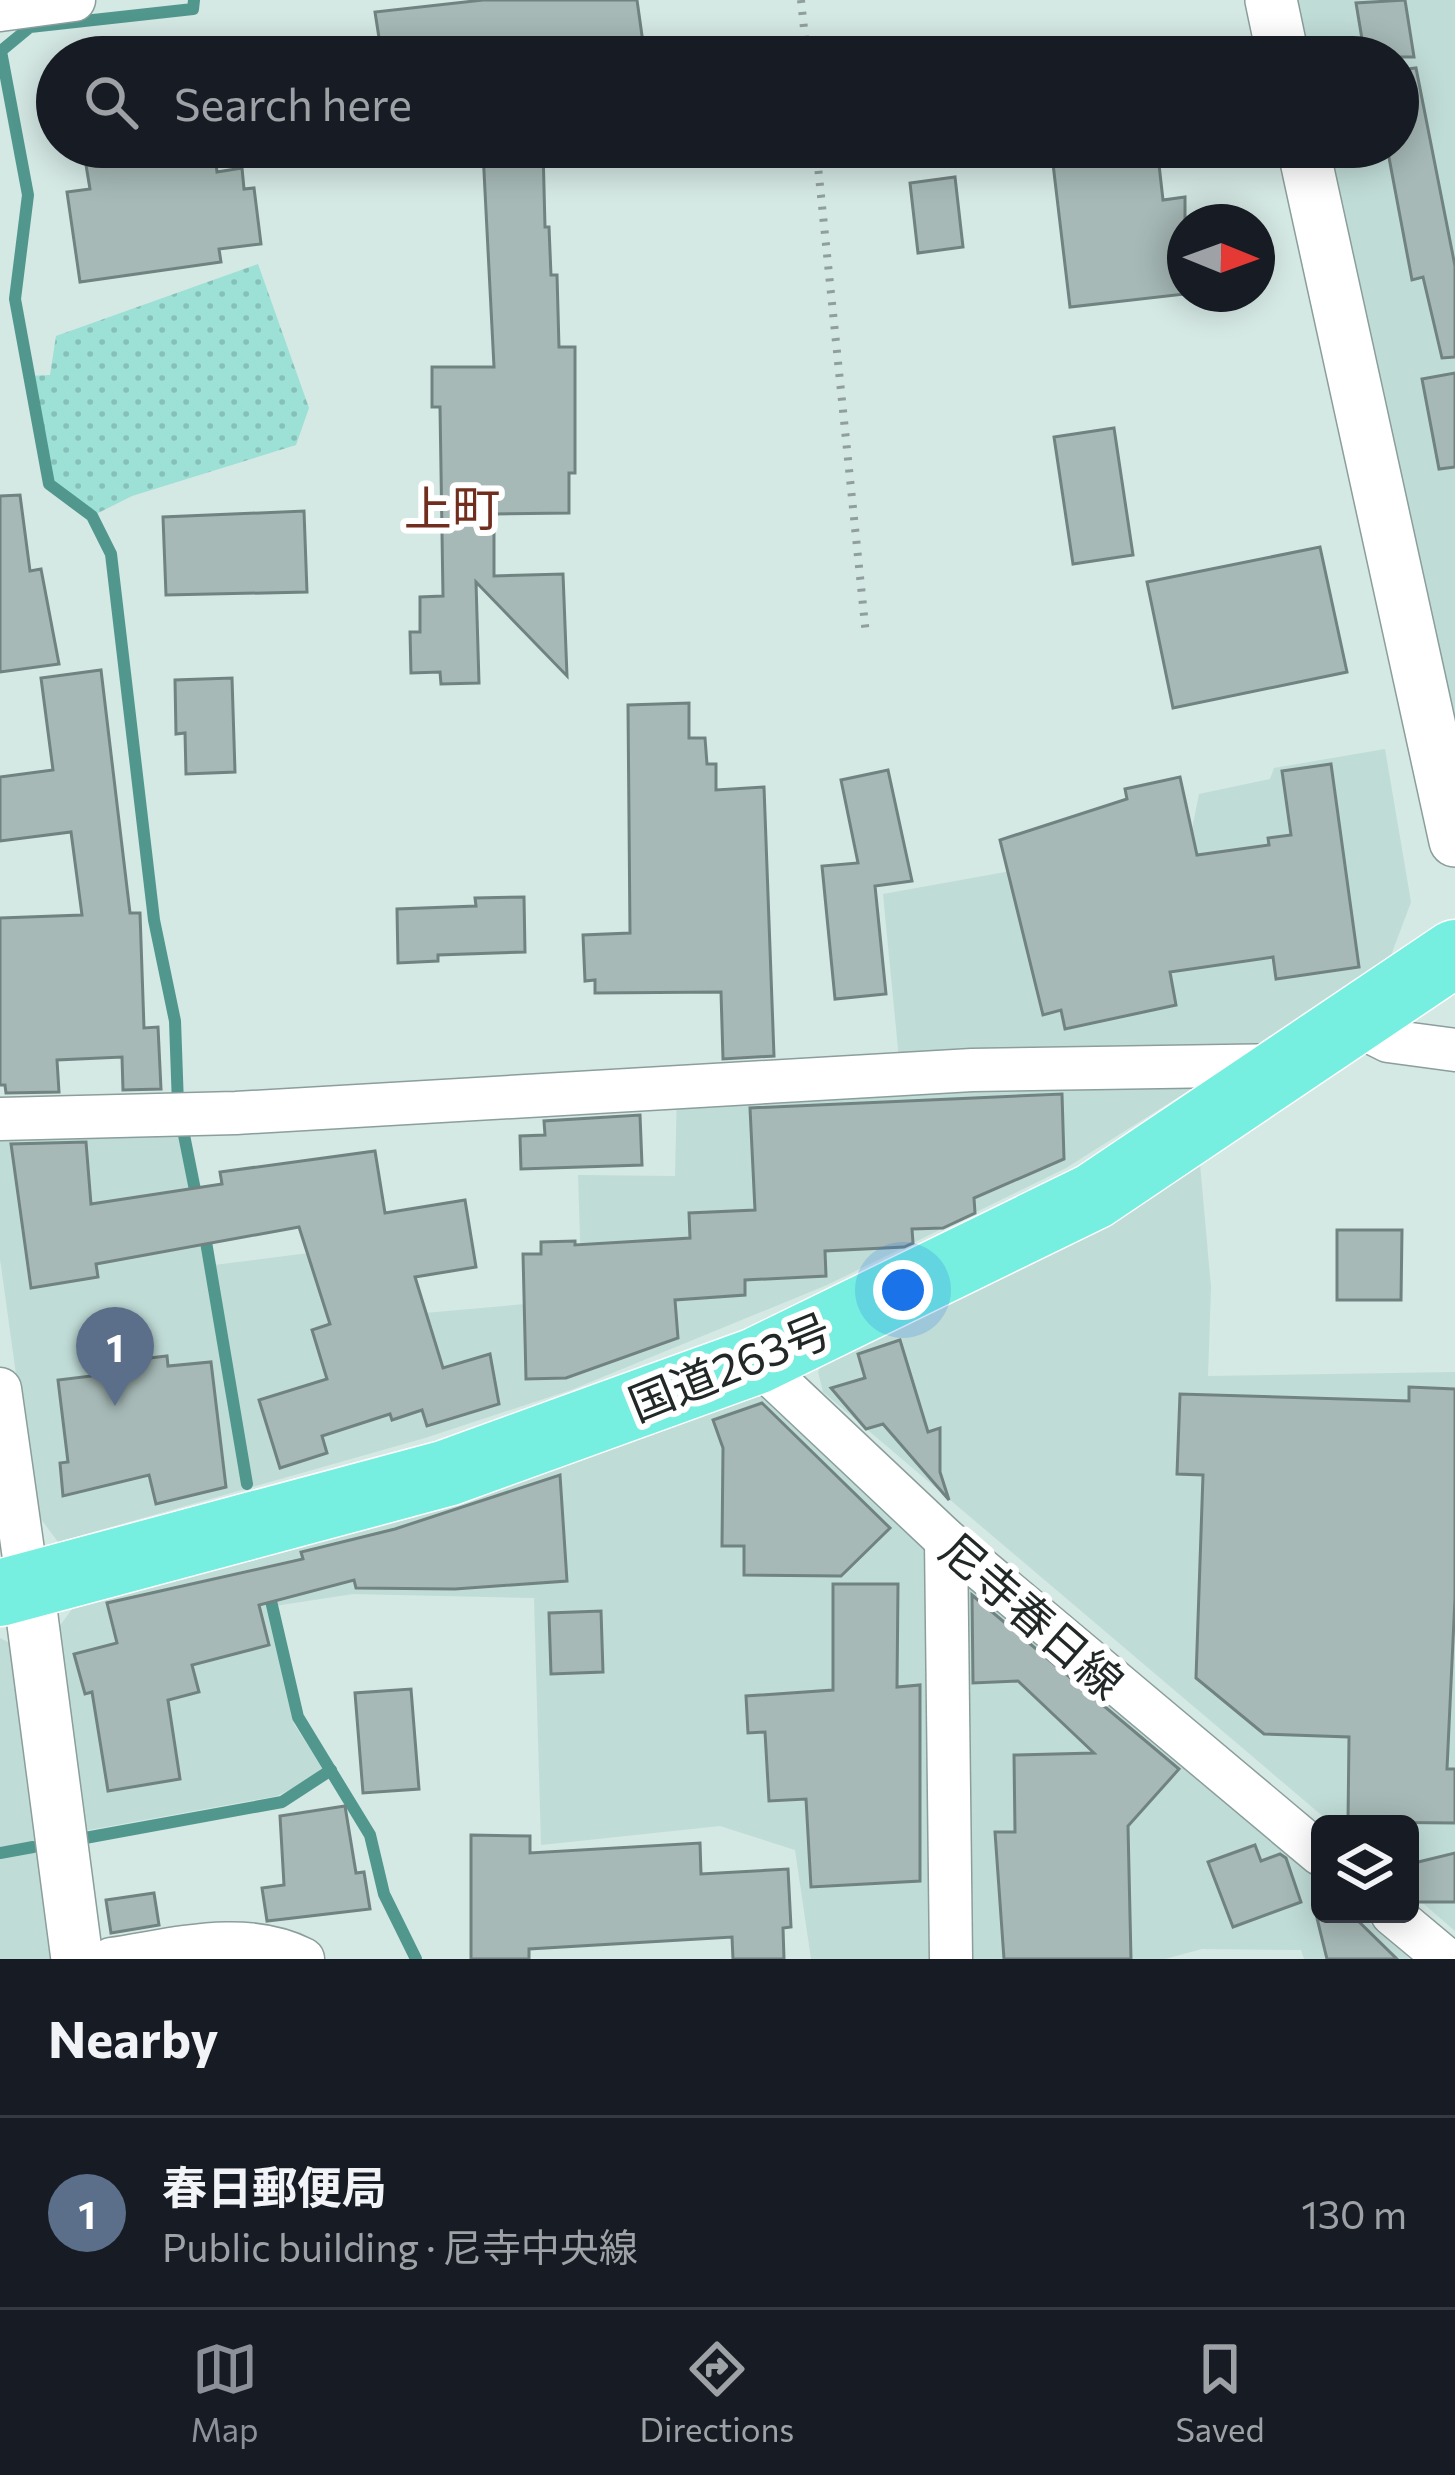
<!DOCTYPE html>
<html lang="en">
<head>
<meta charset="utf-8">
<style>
	:root { --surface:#171b24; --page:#20242c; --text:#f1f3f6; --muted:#9ea1a6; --line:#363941; --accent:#8c9099 }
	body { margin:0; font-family:Commissioner,"Noto Sans JP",sans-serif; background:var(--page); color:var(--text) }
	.controls { position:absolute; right:36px; bottom:36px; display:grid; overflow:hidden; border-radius:18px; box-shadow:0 6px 30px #0003 }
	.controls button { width:108px; height:108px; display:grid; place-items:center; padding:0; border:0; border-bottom:3px solid var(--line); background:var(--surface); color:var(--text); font:60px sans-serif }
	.compass { position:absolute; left:1167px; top:204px; width:108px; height:108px; border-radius:50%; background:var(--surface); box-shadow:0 6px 30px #0003; rotate:91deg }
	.you { position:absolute; left:903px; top:1290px; width:42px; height:42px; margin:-30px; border:9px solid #fff; border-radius:50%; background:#1a73e8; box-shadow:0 0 0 18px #1a73e833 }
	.badge { display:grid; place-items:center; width:78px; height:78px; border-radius:50%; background:var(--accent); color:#fff; font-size:39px; font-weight:700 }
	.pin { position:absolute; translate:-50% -99px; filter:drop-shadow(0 3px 6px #0008) }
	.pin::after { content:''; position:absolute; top:63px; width:42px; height:36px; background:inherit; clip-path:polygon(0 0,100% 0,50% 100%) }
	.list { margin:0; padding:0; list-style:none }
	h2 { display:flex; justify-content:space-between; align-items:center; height:156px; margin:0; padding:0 48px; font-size:51px }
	h2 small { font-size:39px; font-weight:400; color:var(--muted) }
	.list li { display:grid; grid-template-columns:78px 1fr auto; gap:36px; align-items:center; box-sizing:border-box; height:192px; padding:0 48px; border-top:3px solid var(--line) }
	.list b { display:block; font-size:45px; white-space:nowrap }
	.list p { margin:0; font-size:39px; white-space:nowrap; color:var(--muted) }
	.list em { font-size:39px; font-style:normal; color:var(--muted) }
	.icon { flex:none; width:66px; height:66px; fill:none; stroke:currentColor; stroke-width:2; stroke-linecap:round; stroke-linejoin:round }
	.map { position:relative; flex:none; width:1455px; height:1959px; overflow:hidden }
	.search { position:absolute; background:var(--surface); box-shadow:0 6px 30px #0003; left:36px; right:36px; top:36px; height:132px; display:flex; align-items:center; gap:30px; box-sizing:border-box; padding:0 42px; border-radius:66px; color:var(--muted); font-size:45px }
	.sheet { height:348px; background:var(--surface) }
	nav { display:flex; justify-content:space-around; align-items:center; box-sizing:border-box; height:168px; border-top:3px solid var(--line); background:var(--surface); font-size:33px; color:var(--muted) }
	nav a { display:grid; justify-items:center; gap:6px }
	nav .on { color:var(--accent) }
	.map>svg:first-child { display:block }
	.built { fill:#c0dcd7 }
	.green { fill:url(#green-dots) }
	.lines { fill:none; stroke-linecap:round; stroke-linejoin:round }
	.stream { stroke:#51978d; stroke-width:12 }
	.building { fill:#a6b9b6; stroke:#718380; stroke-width:3 }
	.minor-casing { stroke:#8b9e9b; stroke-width:45 }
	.tertiary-casing { stroke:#8b9e9b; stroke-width:54 }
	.trunk-casing { stroke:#fff; stroke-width:69 }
	.path { stroke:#909f9d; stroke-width:8; stroke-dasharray:3 9; stroke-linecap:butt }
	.minor { stroke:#fff; stroke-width:42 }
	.tertiary { stroke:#fff; stroke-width:51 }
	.trunk { stroke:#76eee0; stroke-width:66 }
	.labels { text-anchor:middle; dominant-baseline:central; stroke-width:12; stroke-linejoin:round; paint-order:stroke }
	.street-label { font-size:45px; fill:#212827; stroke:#fff }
	.neighbourhood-label { font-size:48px; fill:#712d1d; stroke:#fff }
</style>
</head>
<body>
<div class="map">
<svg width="1455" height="1959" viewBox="0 0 1455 1959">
	<defs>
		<pattern id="green-dots" width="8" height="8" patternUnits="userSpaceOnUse" patternTransform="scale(3)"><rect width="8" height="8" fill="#9ce0d6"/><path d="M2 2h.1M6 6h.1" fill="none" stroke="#86c0b8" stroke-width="1.8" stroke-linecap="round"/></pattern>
	</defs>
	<rect width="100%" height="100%" fill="#d4e8e4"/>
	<g class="built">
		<path d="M1296,0H1455V733L1326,147H1398V57H1307Z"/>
		<path d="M1385,749L1411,902L1387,966L1066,1168L827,1285L571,1390L425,1438L58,1542L35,1511L0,1259V1127L177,1126L206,1266L395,1242L413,1314L582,1299L578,1175L675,1176L677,1090L901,1080L883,894L1039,866L1192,829L1199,794L1270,779L1274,768Z"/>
		<path d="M1200,1164L1211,1287L1208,1376L1455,1372V1931L1410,1892V1824H1332L823,1392L818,1372L828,1351Z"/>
		<path d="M740,1397H765L933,1546L942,1959H811L795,1850L720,1826L541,1845L534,1598L353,1594L268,1607L294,1724L325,1772L277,1796L83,1831L56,1631L75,1605L564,1467Z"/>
		<path d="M972,1578L1320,1880V1914H1359L1410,1959H1304L1301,1950L1202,1949L1165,1959H964L956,1593Z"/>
		<path d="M0,1638L14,1645L57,1959H0Z"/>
	</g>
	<path class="green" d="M258,264L309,408L296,445L132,496L92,516L49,484L29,376L50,375L56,336Z"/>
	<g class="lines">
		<g class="stream">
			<path d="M178,1105L175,1021L154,920L111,554L92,516L49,484L15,299L28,195L1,51L30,27L193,9L194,0"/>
			<path d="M182,1125L198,1205"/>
			<path d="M204,1230L247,1484"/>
			<path d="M268,1588L298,1717L370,1835L384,1894L416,1959"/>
			<path d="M85,1838L282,1802L331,1770"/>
			<path d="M0,1853L33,1847"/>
		</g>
	</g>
	<g class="building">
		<path d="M483,0H637L645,57H382L375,12Z"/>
		<path d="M1405,0L1414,57H1365L1356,3Z"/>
		<path d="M1416,68L1455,266V357L1442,358L1423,277L1412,280L1387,147H1398V70Z"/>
		<path d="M83,147H214L217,172L242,168L244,189L254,188L261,244L219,249L221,262L80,282L67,192L90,189Z"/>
		<path d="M1051,147H1157L1163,200L1185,197V294L1070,307Z"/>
		<path d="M543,149L545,227H549L551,275H557L559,347H575V473H569V513L494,514V576L563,574L567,676L476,582L479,683L441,684L440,672L411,673L410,632H420V597L443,596L440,407H432V367H494L483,152Z"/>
		<path d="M955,177L963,247L918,253L910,183Z"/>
		<path d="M1455,373V467L1439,469L1422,379Z"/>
		<path d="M1114,428L1133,555L1073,564L1054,437Z"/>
		<path d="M20,495L30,571L41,569L59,664L0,672V496Z"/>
		<path d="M304,511L307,592L166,595L163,517Z"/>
		<path d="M1320,547L1347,672L1173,708L1147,582Z"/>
		<path d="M101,670L130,913H140L144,1028L158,1027L161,1089L123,1090L122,1057L57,1060L59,1092L6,1093L5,1085H0V918L82,915L71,832L0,841V777L53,770L41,678Z"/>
		<path d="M232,678L235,772L186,774L185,733L176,734L175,680Z"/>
		<path d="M689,703V738H705L707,764H716V790L764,787L774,1056L723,1059L721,992L595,993V980L585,981L583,935L630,933L628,705Z"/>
		<path d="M1331,764L1359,967L1276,979L1273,957L1170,972L1176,1005L1065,1029L1061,1010L1043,1015L1000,840L1127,799L1125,789L1180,777L1197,855L1269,845L1268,838L1291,835L1282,771Z"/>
		<path d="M888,770L912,881L875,886L886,994L835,999L822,866L858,863L841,780Z"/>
		<path d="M524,897L525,952L438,955V961L398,963L397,909L476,906L475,898Z"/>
		<path d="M1062,1094L1064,1159L974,1198L975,1213L943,1228L912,1229L913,1243L904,1247L825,1251L826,1276L745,1280V1295L675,1300L678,1338L566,1378L526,1379L523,1254H541V1242L575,1241V1245L690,1238L689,1213L755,1210L750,1108Z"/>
		<path d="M640,1115L642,1165L521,1169L520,1136L545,1135L544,1121Z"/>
		<path d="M86,1142L91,1204L222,1184L220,1172L375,1151L385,1213L465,1200L476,1267L415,1277L443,1368L490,1354L499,1404L427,1426L422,1410L392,1420L390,1414L322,1436L327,1453L280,1468L259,1400L327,1379L312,1330L330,1324L299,1227L96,1264L98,1277L31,1288L11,1144Z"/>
		<path d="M1337,1230H1402L1401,1300H1337Z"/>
		<path d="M900,1340L928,1432L940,1428V1472L949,1500L883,1424L866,1429L831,1388L865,1378L858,1354Z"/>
		<path d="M167,1356L168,1366L211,1362L226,1487L156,1504L149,1475L63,1496L60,1463L68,1462L58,1380L133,1371L132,1360Z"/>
		<path d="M1409,1387L1455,1389V1598L1447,1769H1455V1823L1348,1822L1349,1737L1264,1734L1196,1678L1203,1475L1177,1474L1180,1394L1409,1401Z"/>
		<path d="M762,1403L890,1528L841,1576L744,1575V1546H722L723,1448L713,1420Z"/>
		<path d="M560,1475L567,1581L455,1589L356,1588L354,1580L259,1605L269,1645L192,1665L199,1692L168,1700L180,1779L108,1791L92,1692L85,1694L74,1654L117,1643L107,1603L303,1559L301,1552L395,1529Z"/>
		<path d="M833,1584H898L897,1687L920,1685V1881L811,1887L806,1799L769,1801L765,1732L748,1733L746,1696L833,1690Z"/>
		<path d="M972,1595L1179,1769L1128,1826L1131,1959H1004L995,1832H1015L1014,1755L1094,1753L1018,1681L973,1683Z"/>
		<path d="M601,1611L603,1672L551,1674L549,1613Z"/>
		<path d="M411,1689L419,1789L363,1793L355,1693Z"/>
		<path d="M345,1806L356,1873L364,1872L370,1909L267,1921L262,1888L284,1885L280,1816Z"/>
		<path d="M471,1835L530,1836V1853L700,1843L701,1874L788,1869L791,1927L783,1928L784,1959H733L732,1937L529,1949V1959H471Z"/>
		<path d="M1255,1845L1261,1861L1280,1854L1286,1858L1301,1902L1233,1927L1208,1862Z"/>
		<path d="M1455,1853V1902H1417L1410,1896V1864Z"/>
		<path d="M154,1893L159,1925L111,1933L106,1900Z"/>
		<path d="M1316,1914H1351L1397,1959H1327Z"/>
	</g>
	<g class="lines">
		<g class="minor-casing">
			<g id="minor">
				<path d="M0,10L74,0"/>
				<path d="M1352,1023L1388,1041L1455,1050"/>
				<path d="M0,1119L236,1113L972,1070L1286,1065"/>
				<path d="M756,1361L946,1540L1320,1854"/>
				<path d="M0,1389L28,1586"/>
				<path d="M946,1540L951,1959"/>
				<path d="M1392,1914L1446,1959"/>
				<path d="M111,1959C174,1950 244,1929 303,1959"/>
			</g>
		</g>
		<g class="tertiary-casing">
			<g id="tertiary">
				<path d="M1271,0L1283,57"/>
				<path d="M1303,147L1455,841"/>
				<path d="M28,1586L77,1959"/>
			</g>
		</g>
		<g class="trunk-casing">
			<path id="trunk" d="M0,1593L447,1473L756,1361L1094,1196L1455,953"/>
		</g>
		<g class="path">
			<path d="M801,0L807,57"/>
			<path d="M816,147L866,635"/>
		</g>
		<use href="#minor" class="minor"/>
		<use href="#tertiary" class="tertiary"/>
		<use href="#trunk" class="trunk"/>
	</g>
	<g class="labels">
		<g class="street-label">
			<text transform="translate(729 1365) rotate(-22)">国道263号</text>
			<text transform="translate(1033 1614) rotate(41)">尼寺春日線</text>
		</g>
		<g class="neighbourhood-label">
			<text x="452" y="506">上町</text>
		</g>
	</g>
</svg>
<div class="controls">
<button><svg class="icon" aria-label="layers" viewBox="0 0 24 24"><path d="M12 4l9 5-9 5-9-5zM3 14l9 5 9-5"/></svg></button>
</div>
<svg class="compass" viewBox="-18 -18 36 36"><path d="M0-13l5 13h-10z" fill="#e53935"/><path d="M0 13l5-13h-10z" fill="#9ea1a6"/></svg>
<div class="you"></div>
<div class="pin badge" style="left:115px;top:1406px;background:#5c6f8a">1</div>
<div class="search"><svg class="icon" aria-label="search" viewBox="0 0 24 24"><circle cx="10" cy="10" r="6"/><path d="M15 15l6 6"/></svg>Search here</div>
</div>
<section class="sheet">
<h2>Nearby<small></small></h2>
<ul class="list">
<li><span class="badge" style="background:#5c6f8a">1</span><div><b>春日郵便局</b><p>Public building · 尼寺中央線</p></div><em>130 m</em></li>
</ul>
</section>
<nav>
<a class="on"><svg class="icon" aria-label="map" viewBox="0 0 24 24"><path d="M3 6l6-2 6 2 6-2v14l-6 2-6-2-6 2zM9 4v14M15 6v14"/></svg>Map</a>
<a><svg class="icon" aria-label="directions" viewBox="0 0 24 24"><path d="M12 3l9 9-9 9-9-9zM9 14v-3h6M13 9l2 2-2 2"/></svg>Directions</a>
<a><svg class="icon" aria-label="saved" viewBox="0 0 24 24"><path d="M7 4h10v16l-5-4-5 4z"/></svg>Saved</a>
</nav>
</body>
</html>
